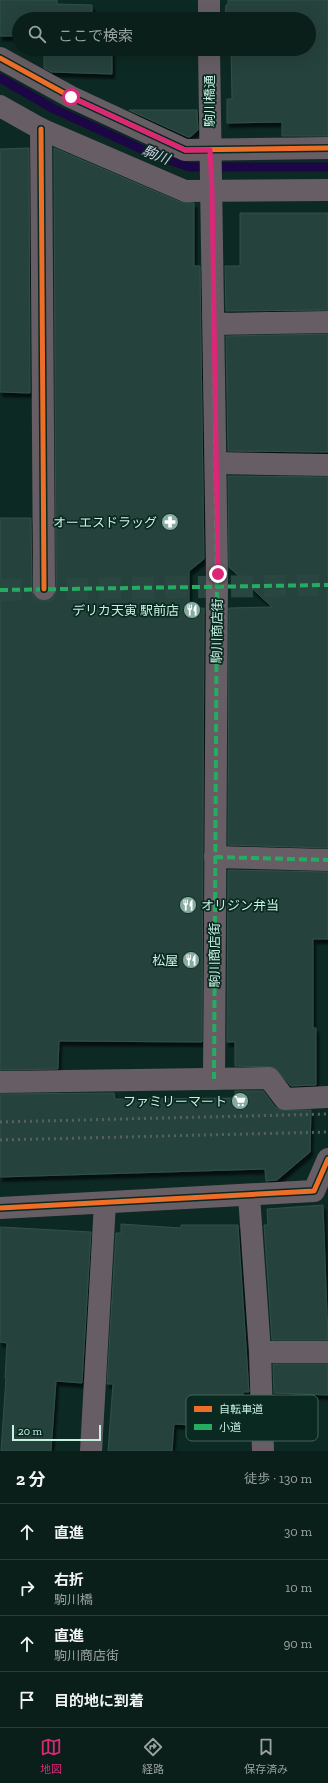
<!DOCTYPE html>
<html lang="ja">
<head>
<meta charset="utf-8">
<style>
	:root { --surface:#0a1f1a; --page:#182c27; --text:#f1f3f6; --muted:#99a2a2; --line:#2a3d39; --accent:#db2777 }
	body { margin:0; font-family:"Zilla Slab","Noto Sans JP",serif; background:var(--page); color:var(--text) }
	.scale { position:absolute; left:12px; bottom:10px; width:89px; box-sizing:border-box; padding-left:4px; border:2px solid #c7f2e2; border-top:0; font-size:11px; line-height:14px; white-space:nowrap; color:#c7f2e2; -webkit-text-stroke:3px #0a2920; paint-order:stroke }
	.stop { position:absolute; width:12px; height:12px; margin:-9px; border:3px solid #db2777; border-radius:50%; background:#fff }
	.stop.end { background:#db2777; border-color:#fff; box-shadow:0 1px 4px #0008 }
	.list { margin:0; padding:0; list-style:none }
	h2 { display:flex; justify-content:space-between; align-items:center; height:52px; margin:0; padding:0 16px; font-size:17px }
	h2 small { font-size:13px; font-weight:400; color:var(--muted) }
	.list li { display:grid; grid-template-columns:26px 1fr auto; gap:12px; align-items:center; box-sizing:border-box; height:56px; padding:0 16px; border-top:1px solid var(--line) }
	.list b { display:block; font-size:15px; white-space:nowrap }
	.list p { margin:0; font-size:13px; white-space:nowrap; color:var(--muted) }
	.list em { font-size:13px; font-style:normal; color:var(--muted) }
	.icon { flex:none; width:22px; height:22px; fill:none; stroke:currentColor; stroke-width:2; stroke-linecap:round; stroke-linejoin:round }
	.map { position:relative; flex:none; width:328px; height:1451px; overflow:hidden }
	.search { position:absolute; background:var(--surface); box-shadow:0 4px 16px #0002; left:12px; right:12px; top:12px; height:44px; display:flex; align-items:center; gap:10px; box-sizing:border-box; padding:0 14px; border-radius:22px; color:var(--muted); font-size:15px }
	.sheet { height:276px; background:var(--surface) }
	nav { display:flex; justify-content:space-around; align-items:center; box-sizing:border-box; height:56px; border-top:1px solid var(--line); background:var(--surface); font-size:11px; color:var(--muted) }
	nav a { display:grid; justify-items:center; gap:2px }
	nav .on { color:var(--accent) }
	.map>svg:first-child { display:block }
	.lines { fill:none; stroke-linecap:round; stroke-linejoin:round }
	.stream { stroke:#1c0646; stroke-width:9 }
	.building { fill:#28433c; stroke:#315149; filter:url(#shadow) }
	.street-tunnel { stroke:#294740; stroke-width:22; stroke-dasharray:22 11; stroke-linecap:butt }
	.street { stroke:#665e64; stroke-width:22 }
	.rail { stroke:#56605f; stroke-width:3; stroke-dasharray:2 4; stroke-linecap:butt }
	.quiet { stroke:#26ab63; stroke-width:4; stroke-dasharray:8 4; stroke-linecap:butt }
	.cycleway-casing { stroke:#0a2920; stroke-width:8 }
	.cycleway { stroke:#ee6e29; stroke-width:5 }
	.route { stroke:#db2777; stroke-width:5 }
	.labels { text-anchor:middle; dominant-baseline:central; stroke-width:3.5; stroke-linejoin:round; paint-order:stroke }
	.street-label { font-size:13px; fill:#c7f2e2; stroke:#0a2920 }
	.poi-label { font-size:13px; fill:#c7f2e2; stroke:#0a2920; text-anchor:end }
	.water-label { font-size:14px; font-style:italic; fill:#d6d3ed; stroke:#0a2920 }
	.key { fill:#0a2920; stroke:#43655a; stroke-width:1 }
	.key-label { font-size:11px; fill:#c7f2e2 }
</style>
</head>
<body>
<div class="map">
<svg width="328" height="1451" viewBox="0 0 328 1451">
	<defs>
		<filter id="shadow"><feDropShadow dx="2.5" dy="4.5" stdDeviation="1" flood-color="#0009"/></filter>
	</defs>
	<rect width="100%" height="100%" fill="#0d2923"/>
	<g class="lines">
		<path class="stream" d="M0,78L54,109L150,153L189,167H328"/>
	</g>
	<g class="building">
		<path d="M0,0H57V4L92,5V14H113V19H19V36H0Z"/>
		<path d="M228,0H328V136H282V122L227,123V99H232L231,49H309V19H225L226,5H228Z"/>
		<path d="M44,49H112V74L51,72L44,68Z"/>
		<path d="M129,110H197L198,130L190,137H188Z"/>
		<path d="M29,148L30,393L0,392V149Z"/>
		<path d="M54,148L180,202L194,203V266H200L204,559L189,571V609L204,608L202,1042L59,1041L58,1069L0,1070V518H31L32,589L33,596L38,600L44,601L51,600L55,595L56,589Z"/>
		<path d="M240,213H328V310L226,311L225,266H240Z"/>
		<path d="M328,334V452L228,451L226,336Z"/>
		<path d="M228,476L328,477V848L228,845L229,608L272,607L229,567Z"/>
		<path d="M228,870L328,872V939H313V1028H316V1085L291,1086L274,1067L235,1066V1042H227Z"/>
		<path d="M235,1091H263L275,1107L280,1110H311L310,1152L277,1180L266,1181L265,1169L0,1177V1094L114,1093L115,1099L235,1098Z"/>
		<path d="M323,1205L328,1340H272L264,1225H268L267,1209Z"/>
		<path d="M121,1224L181,1228V1225H238L249,1392H243L240,1428L174,1424L172,1451H108L113,1384H107L116,1233H121Z"/>
		<path d="M0,1227L91,1232L82,1383L56,1381L51,1451H1L6,1378H5L7,1343L0,1342Z"/>
		<path d="M273,1364H328V1395L274,1393Z"/>
	</g>
	<g class="lines">
		<path class="street-tunnel" d="M0,590L328,585"/>
		<g class="street">
			<path d="M209,0V19"/>
			<path d="M209,49L217,574L214,1079"/>
			<path d="M0,58L71,97L185,150L328,148"/>
			<path d="M0,106L41,129L185,191L328,190"/>
			<path d="M41,129L44,589"/>
			<path d="M214,324L328,322"/>
			<path d="M216,463L328,465"/>
			<path d="M215,857L328,860"/>
			<path d="M0,1082L269,1078L285,1099L328,1097"/>
			<path d="M249,1196L260,1352L263,1451"/>
			<path d="M0,1208L314,1191L328,1159"/>
			<path d="M260,1352H328"/>
			<path d="M91,1451L105,1203"/>
		</g>
		<g class="rail">
			<path d="M0,1122L328,1114"/>
			<path d="M0,1140L328,1132"/>
		</g>
		<g class="quiet">
			<path d="M212,184L217,574L214,1079"/>
			<path d="M0,590L328,585"/>
			<path d="M215,857L328,860"/>
		</g>
		<g class="cycleway-casing">
			<g id="cycleway">
				<path d="M0,58L71,97L185,150L328,148"/>
				<path d="M41,129L44,589"/>
				<path d="M0,1208L314,1191L328,1159"/>
			</g>
		</g>
		<use href="#cycleway" class="cycleway"/>
	</g>
	<g class="lines">
		<path class="route" d="M71,97L185,150H210L212,190L218,574"/>
	</g>
	<defs>
		<g id="pharmacy-disc" transform="scale(0.9)"><circle r="9.5" fill="#86ac9f" stroke="#0a2920"/><path d="M-2-6h4v4h4v4h-4v4h-4v-4h-4v-4h4Z" fill="#fff"/></g>
		<g id="restaurant-disc" transform="scale(0.9)"><circle r="9.5" fill="#86ac9f" stroke="#0a2920"/><path d="M-5-6h1v4h1v-4h1v4h1v-4h1v5L-1.5 .5V6h-2V.5L-5-1ZM5-6V6H3V1.5H1.5Q1.5-4 5-6Z" fill="#fff"/></g>
		<g id="supermarket-disc" transform="scale(0.9)"><circle r="9.5" fill="#86ac9f" stroke="#0a2920"/><path d="M-6-5.5h2.5l.6 2H6L4.5 2H-2.5L-4.4-4H-6ZM-1.5 3.2a1.3 1.3 0 1 0 .1 0ZM3 3.2a1.3 1.3 0 1 0 .1 0Z" fill="#fff"/></g>
	</defs>
	<g fill-rule="evenodd">
		<use href="#pharmacy-disc" x="170" y="522"/>
		<use href="#restaurant-disc" x="192" y="610"/>
		<use href="#restaurant-disc" x="188" y="905"/>
		<use href="#restaurant-disc" x="191" y="960"/>
		<use href="#supermarket-disc" x="240" y="1101"/>
	</g>
	<g class="labels">
		<g class="street-label">
			<text transform="translate(209 101) rotate(-90)">駒川橋通</text>
			<text transform="translate(217 631) rotate(-89)">駒川商店街</text>
			<text transform="translate(214 955) rotate(-90)">駒川商店街</text>
		</g>
		<g class="poi-label">
			<text x="157" y="522">オーエスドラッグ</text>
			<text x="179" y="610">デリカ天寅 駅前店</text>
			<text x="201" y="905" text-anchor="start">オリジン弁当</text>
			<text x="178" y="960">松屋</text>
			<text x="227" y="1101">ファミリーマート</text>
		</g>
		<g class="water-label">
			<text transform="translate(156 155) rotate(22)">駒川</text>
		</g>
	</g>
	<rect x="186" y="1395" width="132" height="46" rx="6" class="key"/>
	<rect x="194" y="1406" width="18" height="6" fill="#ee6e29"/>
	<rect x="194" y="1424" width="18" height="6" fill="#26ab63"/>
	<g class="key-label">
		<text x="219" y="1413">自転車道</text>
		<text x="219" y="1431">小道</text>
	</g>
</svg>
<div class="scale">20 m</div>
<div class="stop" style="left:71px;top:97px"></div>
<div class="stop end" style="left:218px;top:574px"></div>
<div class="search"><svg class="icon" aria-label="search" viewBox="0 0 24 24"><circle cx="10" cy="10" r="6"/><path d="M15 15l6 6"/></svg>ここで検索</div>
</div>
<section class="sheet">
<h2>2 分<small>徒歩 · 130 m</small></h2>
<ul class="list">
<li><svg class="icon" aria-label="ahead" viewBox="0 0 24 24"><path d="M12 20V5M6 11l6-6 6 6"/></svg><div><b>直進</b></div><em>30 m</em></li>
<li><svg class="icon" aria-label="right" viewBox="0 0 24 24"><path d="M7 20v-9h11M14 6l5 5-5 5"/></svg><div><b>右折</b><p>駒川橋</p></div><em>10 m</em></li>
<li><svg class="icon" aria-label="ahead" viewBox="0 0 24 24"><path d="M12 20V5M6 11l6-6 6 6"/></svg><div><b>直進</b><p>駒川商店街</p></div><em>90 m</em></li>
<li><svg class="icon" aria-label="arrive" viewBox="0 0 24 24"><path d="M6 21V4h12l-3 4 3 4H6"/></svg><div><b>目的地に到着</b></div></li>
</ul>
</section>
<nav>
<a class="on"><svg class="icon" aria-label="map" viewBox="0 0 24 24"><path d="M3 6l6-2 6 2 6-2v14l-6 2-6-2-6 2zM9 4v14M15 6v14"/></svg>地図</a>
<a><svg class="icon" aria-label="directions" viewBox="0 0 24 24"><path d="M12 3l9 9-9 9-9-9zM9 14v-3h6M13 9l2 2-2 2"/></svg>経路</a>
<a><svg class="icon" aria-label="saved" viewBox="0 0 24 24"><path d="M7 4h10v16l-5-4-5 4z"/></svg>保存済み</a>
</nav>
</body>
</html>
